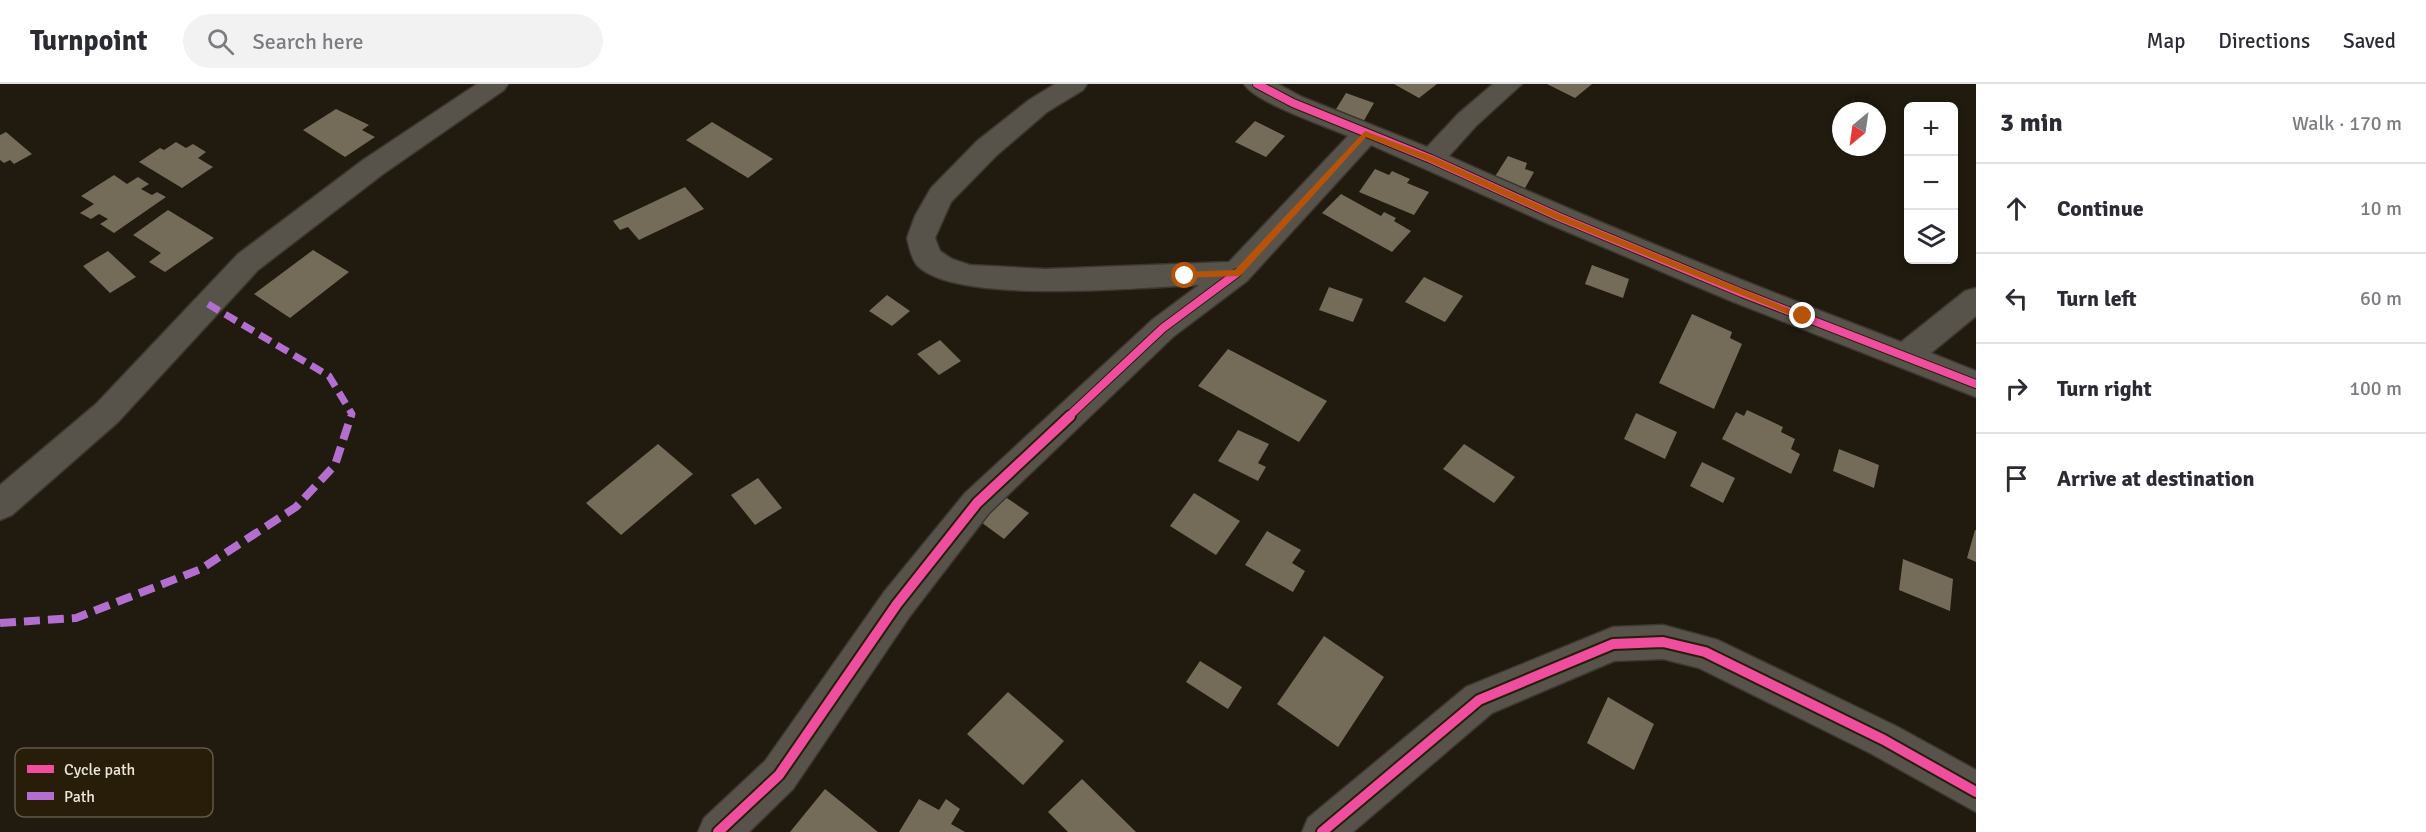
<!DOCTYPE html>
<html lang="en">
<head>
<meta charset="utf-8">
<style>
	:root { --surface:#fff; --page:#f2f2f3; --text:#2b2b33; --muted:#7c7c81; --line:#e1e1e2 }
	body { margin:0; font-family:Signika,sans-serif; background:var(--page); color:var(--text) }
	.controls { position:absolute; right:18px; top:18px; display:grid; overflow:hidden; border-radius:9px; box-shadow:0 3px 9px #0003 }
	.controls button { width:54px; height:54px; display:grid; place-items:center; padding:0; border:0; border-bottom:2px solid var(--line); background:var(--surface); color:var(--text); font:30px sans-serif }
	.compass { position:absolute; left:1832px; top:18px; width:54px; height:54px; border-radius:50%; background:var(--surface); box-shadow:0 3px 9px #0003; rotate:209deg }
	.stop { position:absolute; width:18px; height:18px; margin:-14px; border:4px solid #b45309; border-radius:50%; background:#fff }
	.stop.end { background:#b45309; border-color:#fff; box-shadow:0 2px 6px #0008 }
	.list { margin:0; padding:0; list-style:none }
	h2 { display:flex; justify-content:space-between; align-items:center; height:78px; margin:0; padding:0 24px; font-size:26px }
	h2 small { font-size:20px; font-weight:400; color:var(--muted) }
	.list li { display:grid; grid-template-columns:39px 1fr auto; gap:18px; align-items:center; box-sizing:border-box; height:90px; padding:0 24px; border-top:2px solid var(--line) }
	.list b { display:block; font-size:22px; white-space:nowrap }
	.list em { font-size:20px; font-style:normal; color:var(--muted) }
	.icon { flex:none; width:33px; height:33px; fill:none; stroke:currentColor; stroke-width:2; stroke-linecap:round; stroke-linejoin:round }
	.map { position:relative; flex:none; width:1976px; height:748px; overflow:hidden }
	header { display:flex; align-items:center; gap:36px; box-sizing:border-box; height:84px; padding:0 30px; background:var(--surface); border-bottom:2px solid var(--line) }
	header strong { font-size:28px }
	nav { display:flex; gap:33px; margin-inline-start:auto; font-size:21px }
	.search { width:420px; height:54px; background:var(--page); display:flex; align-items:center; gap:15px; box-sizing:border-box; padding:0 21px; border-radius:33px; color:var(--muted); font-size:22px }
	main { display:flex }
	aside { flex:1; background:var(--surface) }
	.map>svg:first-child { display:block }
	.building { fill:#746b59 }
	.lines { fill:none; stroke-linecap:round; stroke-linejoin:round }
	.minor-casing { stroke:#3b372f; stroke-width:3 }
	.minor { fill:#57534b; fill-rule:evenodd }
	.quiet-far1 { stroke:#b36fd0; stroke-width:7; stroke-dasharray:13 7; stroke-linecap:butt }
	.quiet { stroke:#b36fd0; stroke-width:8; stroke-dasharray:16 8; stroke-linecap:butt }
	.cycleway-far1-casing { stroke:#271d08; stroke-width:10 }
	.cycleway-casing { stroke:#271d08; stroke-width:14 }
	.cycleway-far1 { stroke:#ef4d9e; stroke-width:8 }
	.cycleway { stroke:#ef4d9e; stroke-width:10 }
	.route { fill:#b45309 }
	.key { fill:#271d08; stroke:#625a47; stroke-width:1.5 }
	.key-label { font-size:16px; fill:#ede7da }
</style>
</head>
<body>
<header>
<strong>Turnpoint</strong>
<div class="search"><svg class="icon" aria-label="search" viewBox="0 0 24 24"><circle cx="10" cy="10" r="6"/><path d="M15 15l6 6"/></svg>Search here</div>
<nav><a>Map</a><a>Directions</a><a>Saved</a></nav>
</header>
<main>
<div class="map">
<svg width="1976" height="748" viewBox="0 0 1976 748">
	<rect width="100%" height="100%" fill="#201a0f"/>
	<g class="building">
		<path d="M1394,0H1437L1419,14Z"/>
		<path d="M1547,0H1592L1575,14Z"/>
		<path d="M1346,9L1374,19L1362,40L1333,30Z"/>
		<path d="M336,25L369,41L362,46L375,53L345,73L303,46Z"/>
		<path d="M1255,37L1285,52L1266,73L1235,58Z"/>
		<path d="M712,38L773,75L748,94L686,56Z"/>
		<path d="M6,48L32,70L14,80L10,76L4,79L0,76V51Z"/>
		<path d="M176,58L186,64L193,60L206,68L198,74L213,83L182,104L139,78L160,64L164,66Z"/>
		<path d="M1508,72L1527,79L1525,85L1534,88L1524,106L1494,94Z"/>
		<path d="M1375,85L1389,91L1392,87L1410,95L1407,99L1429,108L1414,131L1359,108Z"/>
		<path d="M114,91L127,100L138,93L149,100L141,105L152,111L157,108L166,113L114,149L100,140L108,135L99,130L91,135L80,129L94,120L81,112Z"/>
		<path d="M685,103L704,125L639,156L628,143L620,146L613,137Z"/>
		<path d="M1341,110L1381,132L1384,128L1396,134L1394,137L1411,147L1392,168L1322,129Z"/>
		<path d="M168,126L214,154L165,188L149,178L161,169L133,151Z"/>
		<path d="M313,166L349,188L290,234L254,210Z"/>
		<path d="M108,167L136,193L110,209L83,182Z"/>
		<path d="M1592,181L1629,195L1623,214L1585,200Z"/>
		<path d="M1424,193L1463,212L1445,238L1405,218Z"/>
		<path d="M1329,203L1363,215L1353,238L1319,226Z"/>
		<path d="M887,211L910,227L892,242L869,227Z"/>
		<path d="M1692,230L1732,248L1730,254L1742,260L1714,325L1659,299Z"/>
		<path d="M940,256L961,277L939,291L917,270Z"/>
		<path d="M1228,265L1327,317L1299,358L1198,302Z"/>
		<path d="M1747,326L1783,343L1781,348L1795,355L1791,365L1800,370L1791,390L1722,355L1736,328L1744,332Z"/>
		<path d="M1636,329L1677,348L1665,375L1624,355Z"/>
		<path d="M1238,346L1269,360L1258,379L1266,383L1258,397L1218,377Z"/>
		<path d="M658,360L693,390L621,451L586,419Z"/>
		<path d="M1464,360L1515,393L1494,419L1443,385Z"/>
		<path d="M1839,365L1879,381L1874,404L1833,387Z"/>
		<path d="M1702,378L1735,394L1723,419L1690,402Z"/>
		<path d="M758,394L782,424L755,441L731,411Z"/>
		<path d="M998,408L1029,429L1004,455L974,433Z"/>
		<path d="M1194,409L1240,437L1216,471L1170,442Z"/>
		<path d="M1975,446H1976V478L1967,474Z"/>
		<path d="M1267,447L1301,466L1292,479L1305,487L1293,508L1245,481Z"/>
		<path d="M1903,475L1953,495L1950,527L1899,506Z"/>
		<path d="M1324,552L1384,593L1338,663L1277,620Z"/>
		<path d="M1200,577L1242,603L1228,625L1186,598Z"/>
		<path d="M1008,608L1064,657L1023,701L967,650Z"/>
		<path d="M1608,613L1654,640L1634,686L1587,659Z"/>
		<path d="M1082,695L1136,748H1068L1048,728Z"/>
		<path d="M825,705L878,748H790Z"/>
		<path d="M919,715L939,726L946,715L960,725L951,740L965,748H899Z"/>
	</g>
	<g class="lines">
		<g class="minor-casing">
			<g id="minor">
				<path d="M477,0H508L504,6L383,90L258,186L118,338L12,431L0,436V401L96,320L238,170L363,76Z"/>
				<path d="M1055,0H1087L1083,6L1047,28L997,71L951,118L935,154L940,167L952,175L970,181L1045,185L1229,178L1348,52C1325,42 1256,19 1244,0H1278L1302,13L1427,63L1458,30L1493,0H1522L1476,42L1449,72C1598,139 1749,200 1901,258L1965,207L1976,204V232L1931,269L1976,287V313L1731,217L1549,140L1371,61L1247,197L1174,252L989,429L910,532L793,705L749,748H698L704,734L765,677L884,508L965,409L1152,236L1199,201C1144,203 951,222 916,180C911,173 909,162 907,154L915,132L931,104L977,57L1029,16Z"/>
				<path d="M1663,541L1718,556L1898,643L1976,686V728L1870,669L1699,584L1663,575L1614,577L1492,629L1353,748H1302L1308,734L1466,603L1613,543Z"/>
			</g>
		</g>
		<use href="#minor" class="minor"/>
		<path class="quiet-far1" d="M208,220L329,292L352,330L351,333"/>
		<path class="quiet" d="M0,539L76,534L201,485L296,423L335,381L351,332"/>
		<g class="cycleway-far1-casing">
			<g id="cycleway-far1">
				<path d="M1257,0L1293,19L1431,75L1559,133L1742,209L1976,300"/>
				<path d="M1068,333L1163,244L1237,189"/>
			</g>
		</g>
		<g class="cycleway-casing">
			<g id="cycleway">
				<path d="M718,748L779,691L897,520L977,419L1070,332"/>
				<path d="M1322,748L1479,616L1613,560L1663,558L1705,568L1884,656L1976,708"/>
			</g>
		</g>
		<use href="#cycleway-far1" class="cycleway-far1"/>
		<use href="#cycleway" class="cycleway"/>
	</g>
	<path class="route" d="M1365,47L1434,73L1562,131L1807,232L1806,235H1800L1556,135L1428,77L1366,53L1240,192L1182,194L1180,192L1185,188L1235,186Z"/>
	<rect x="15" y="664" width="198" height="69" rx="9" class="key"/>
	<rect x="27" y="681" width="27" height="8" fill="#ef4d9e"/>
	<rect x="27" y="708" width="27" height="8" fill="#b36fd0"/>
	<g class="key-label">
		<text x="64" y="691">Cycle path</text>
		<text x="64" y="718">Path</text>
	</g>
</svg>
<div class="controls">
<button>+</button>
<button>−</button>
<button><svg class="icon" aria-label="layers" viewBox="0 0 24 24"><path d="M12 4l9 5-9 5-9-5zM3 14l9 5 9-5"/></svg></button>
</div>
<svg class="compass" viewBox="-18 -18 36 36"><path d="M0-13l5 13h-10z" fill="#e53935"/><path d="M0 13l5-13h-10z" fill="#7c7c81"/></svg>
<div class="stop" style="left:1185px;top:192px"></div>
<div class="stop end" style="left:1803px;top:232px"></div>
</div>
<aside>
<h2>3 min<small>Walk · 170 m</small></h2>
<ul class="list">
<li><svg class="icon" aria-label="ahead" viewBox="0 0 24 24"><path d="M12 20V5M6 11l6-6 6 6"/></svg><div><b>Continue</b></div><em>10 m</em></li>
<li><svg class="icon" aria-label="left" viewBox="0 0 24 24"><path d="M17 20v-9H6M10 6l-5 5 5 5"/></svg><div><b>Turn left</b></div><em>60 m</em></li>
<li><svg class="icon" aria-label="right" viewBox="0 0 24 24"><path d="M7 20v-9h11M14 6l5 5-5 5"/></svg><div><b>Turn right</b></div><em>100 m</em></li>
<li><svg class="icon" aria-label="arrive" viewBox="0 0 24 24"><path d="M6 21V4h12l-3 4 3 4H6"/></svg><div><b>Arrive at destination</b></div></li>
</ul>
</aside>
</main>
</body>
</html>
